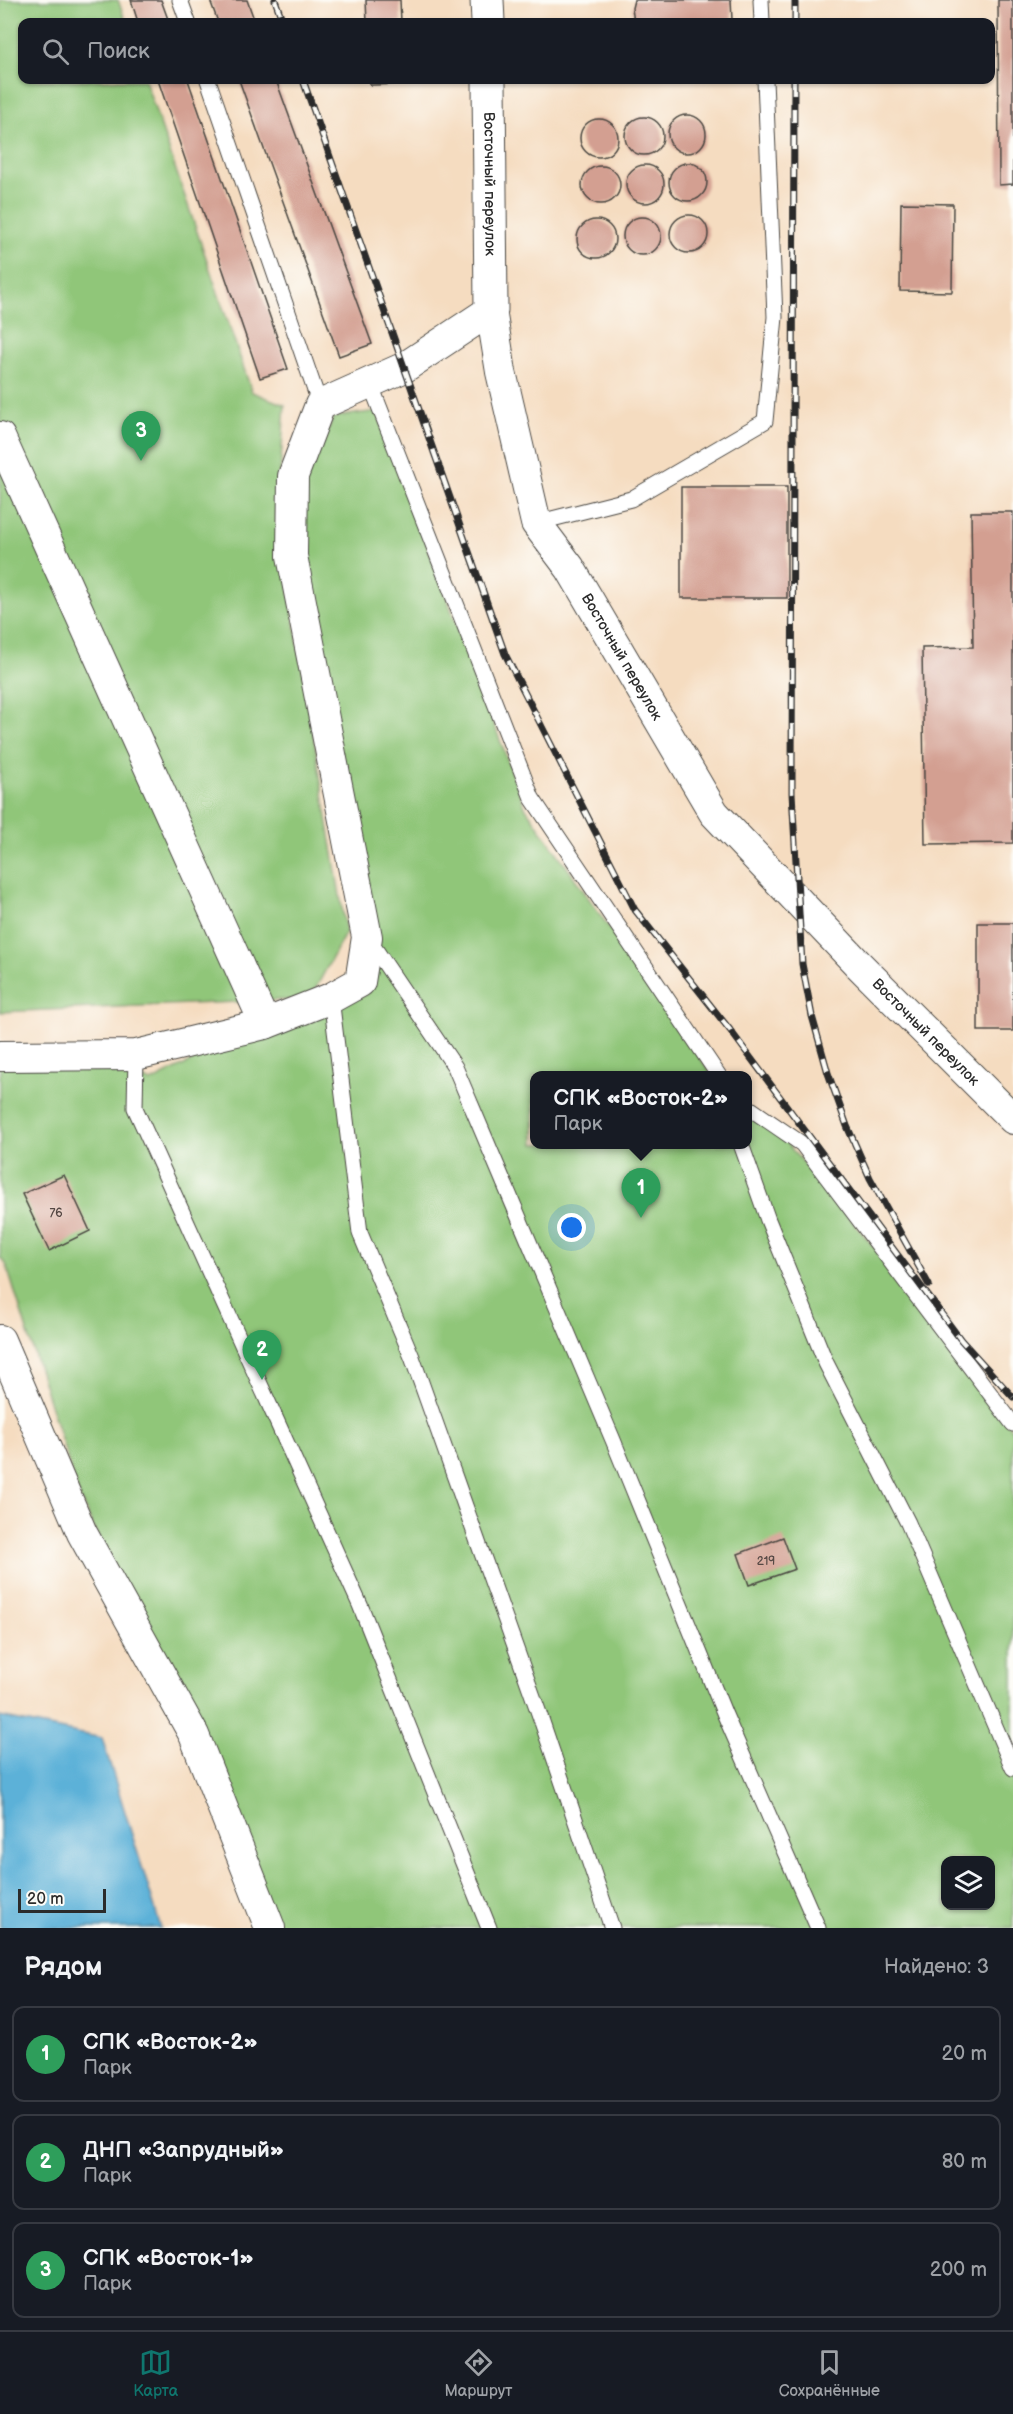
<!DOCTYPE html>
<html lang="ru">
<head>
<meta charset="utf-8">
<style>
	:root { --surface:#171b24; --page:#20242c; --text:#f1f3f6; --muted:#9ea1a6; --line:#363941; --accent:#0f766e }
	body { margin:0; font-family:"Balsamiq Sans",sans-serif; background:var(--page); color:var(--text) }
	.controls { position:absolute; right:18px; bottom:18px; display:grid; overflow:hidden; border-radius:12px; box-shadow:0 2px 4px #0004 }
	.controls button { width:54px; height:54px; display:grid; place-items:center; padding:0; border:0; border-bottom:2px solid var(--line); background:var(--surface); color:var(--text); font:30px sans-serif }
	.scale { position:absolute; left:18px; bottom:15px; width:88px; box-sizing:border-box; padding-left:6px; border:3px solid #2b2b2b; border-top:0; font-size:16px; line-height:21px; white-space:nowrap; color:#2b2b2b; -webkit-text-stroke:4px #fdfcf7; paint-order:stroke }
	.you { position:absolute; left:572px; top:1228px; width:21px; height:21px; margin:-15px; border:4px solid #fff; border-radius:50%; background:#1a73e8; box-shadow:0 0 0 9px #1a73e833 }
	.badge { display:grid; place-items:center; width:39px; height:39px; border-radius:50%; background:var(--accent); color:#fff; font-size:20px; font-weight:700 }
	.pin { position:absolute; translate:-50% -50px; filter:drop-shadow(0 2px 3px #0008) }
	.pin::after { content:''; position:absolute; top:32px; width:21px; height:18px; background:inherit; clip-path:polygon(0 0,100% 0,50% 100%) }
	.popup { position:absolute; left:530px; top:1071px; width:222px; height:78px; box-sizing:border-box; display:grid; place-content:center; border-radius:12px; background:var(--surface); filter:drop-shadow(0 2px 4px #0005); font-size:20px; white-space:nowrap; color:var(--muted) }
	.popup b { font-size:22px; color:var(--text) }
	.popup::after { content:''; position:absolute; left:50%; top:100%; margin-left:-12px; border:12px solid transparent; border-top-color:var(--surface) }
	.list { margin:0; padding:0; list-style:none }
	h2 { display:flex; justify-content:space-between; align-items:center; height:78px; margin:0; padding:0 24px; font-size:26px }
	h2 small { font-size:20px; font-weight:400; color:var(--muted) }
	.list li { display:grid; grid-template-columns:39px 1fr auto; gap:18px; align-items:center; box-sizing:border-box; height:96px; margin:0 12px 12px; padding:0 12px; border:2px solid var(--line); border-radius:12px }
	.list b { display:block; font-size:22px; white-space:nowrap }
	.list p { margin:0; font-size:20px; white-space:nowrap; color:var(--muted) }
	.list em { font-size:20px; font-style:normal; color:var(--muted) }
	.icon { flex:none; width:33px; height:33px; fill:none; stroke:currentColor; stroke-width:2; stroke-linecap:round; stroke-linejoin:round }
	.map { position:relative; flex:none; width:1013px; height:1928px; overflow:hidden }
	.search { position:absolute; background:var(--surface); box-shadow:0 2px 4px #0004; left:18px; right:18px; top:18px; height:66px; display:flex; align-items:center; gap:15px; box-sizing:border-box; padding:0 21px; border-radius:12px; color:var(--muted); font-size:22px }
	.sheet { height:402px; background:var(--surface) }
	nav { display:flex; justify-content:space-around; align-items:center; box-sizing:border-box; height:84px; border-top:2px solid var(--line); background:var(--surface); font-size:16px; color:var(--muted) }
	nav a { display:grid; justify-items:center; gap:3px }
	nav .on { color:var(--accent) }
	.map>svg:first-child { display:block }
	.green { fill:#90c679; stroke:#5e7852; stroke-width:1.5; fill-rule:evenodd }
	.water { fill:#5cb1d8; stroke:#446e82; stroke-width:1.5 }
	.building { fill:#d39f91 }
	.lines { fill:none; stroke-linecap:round; stroke-linejoin:round }
	.lane-casing { stroke:#494641; stroke-width:17 }
	.street-casing { stroke:#494641; stroke-width:32 }
	.secondary-casing { stroke:#494641; stroke-width:35 }
	.lane { stroke:#fff; stroke-width:15 }
	.street { stroke:#fff; stroke-width:30 }
	.secondary { stroke:#fff; stroke-width:33 }
	.rail-casing { stroke:#2b2b2b; stroke-width:7 }
	.rail { stroke:#fdfcf7; stroke-width:4.5; stroke-dasharray:14; stroke-linecap:butt }
	.labels { text-anchor:middle; dominant-baseline:central; stroke-width:4.5; stroke-linejoin:round; paint-order:stroke }
	.number-label { font-size:12px; fill:#554844 }
	.street-label { font-size:15px; fill:#2b2b2b; stroke:#fdfcf7 }
</style>
</head>
<body>
<div class="map">
<svg width="1013" height="1928" viewBox="0 0 1013 1928">
	<rect width="100%" height="100%" fill="#fdfcf7"/>
	<filter id="ink" filterUnits="userSpaceOnUse"><feTurbulence type="fractalNoise" baseFrequency=".0167" numOctaves="2"/><feDisplacementMap in="SourceGraphic" scale="12" xChannelSelector="R" yChannelSelector="G"/><feConvolveMatrix kernelMatrix="1 2 1 2 8 2 1 2 1" color-interpolation-filters="sRGB"/></filter>
	<filter id="wash" filterUnits="userSpaceOnUse"><feTurbulence type="fractalNoise" baseFrequency=".008" numOctaves="4" result="noise"/><feDisplacementMap in="SourceGraphic" scale="24" xChannelSelector="R" yChannelSelector="G"/><feGaussianBlur stdDeviation="1.35" result="paint"/><feColorMatrix in="noise" values="0 0 0 0 0 0 0 0 0 0 0 0 0 0 0 0 0 1.4 0 .05"/><feComposite in="paint" operator="in"/></filter>
	<g filter="url(#wash)">
		<rect width="100%" height="100%" fill="#f5dcc0"/>
		<g class="green">
			<path d="M0,0H118L126,22H22V80H145L252,392L285,405L277,516L346,932L310,999L0,1012Z"/>
			<path d="M377,411L525,807L712,1075L534,1076V1144H748V1112L767,1120L932,1316L1013,1430V1928H279L79,1496L6,1264L0,1258V1064L121,1070L151,1082L194,1060L366,994L292,502L334,417ZM946,1860H990V1906H946Z"/>
		</g>
		<path class="water" d="M0,1717L102,1738L161,1928H0Z"/>
		<g id="blocks">
			<g class="building">
				<path d="M131,0H161L169,22H138Z"/>
				<path d="M210,0H247L255,22H218Z"/>
				<path d="M366,0H400L401,22H367Z"/>
				<path d="M634,0H731L732,20L731,22H634L632,8Z"/>
				<path d="M998,0H1013V184L999,185Z"/>
				<path d="M158,80H188L288,369L260,378Z"/>
				<path d="M239,80H276L372,344L339,356Z"/>
				<path d="M370,80H403L404,84L370,85Z"/>
				<circle cx="687" cy="134" r="19"/>
				<circle cx="644" cy="136" r="19"/>
				<circle cx="599" cy="138" r="19"/>
				<circle cx="688" cy="182" r="19"/>
				<circle cx="645" cy="184" r="19"/>
				<circle cx="601" cy="185" r="19"/>
				<path d="M901,203L953,204L952,292L900,291Z"/>
				<circle cx="689" cy="234" r="19"/>
				<circle cx="642" cy="236" r="19"/>
				<circle cx="596" cy="239" r="19"/>
				<rect x="681" y="487" width="106" height="111"/>
				<path d="M971,512H1013V843L925,844L922,648L973,647Z"/>
				<rect x="978" y="923" width="35" height="108"/>
				<path d="M64,1175L90,1231L49,1251L22,1194Z"/>
				<path d="M783,1537L795,1569L749,1585L738,1554Z"/>
			</g>
		</g>
	</g>
	<g filter="url(#ink)">
		<use href="#blocks" fill-opacity="0" stroke="#494641" stroke-width="1.5"/>
		<g class="lines">
			<g class="lane-casing">
				<g id="lane">
					<path d="M180,0L188,22"/>
					<path d="M761,0L762,22"/>
					<path d="M208,80L320,405"/>
					<path d="M370,383L532,798L719,1076"/>
					<path d="M536,523L631,499L765,421L775,317L765,80"/>
					<path d="M369,940L455,1067L613,1440L725,1715L818,1928"/>
					<path d="M331,998L360,1233L412,1357L541,1719L612,1928"/>
					<path d="M136,1055L135,1108L360,1605L489,1928"/>
					<path d="M748,1107L802,1144L1013,1424"/>
					<path d="M741,1144L768,1220L826,1363L908,1523L1013,1768"/>
				</g>
			</g>
			<g class="street-casing">
				<g id="street">
					<path d="M0,437L265,1024"/>
					<path id="s1" d="M0,1056L136,1055L265,1024L331,998L360,982L367,937L292,556L293,476L320,405L405,367L491,310L501,372L536,523L570,568L714,813L858,964L1013,1119"/>
					<path d="M0,1340L82,1533L194,1735L270,1928"/>
				</g>
			</g>
			<g class="secondary-casing">
				<g id="secondary">
					<path d="M487,0L488,22"/>
					<path id="s2" d="M489,80L491,310"/>
				</g>
			</g>
			<use href="#lane" class="lane"/>
			<use href="#street" class="street"/>
			<use href="#secondary" class="secondary"/>
			<g class="rail-casing">
				<g id="rail">
					<path d="M275,0L283,22"/>
					<path d="M795,22V0"/>
					<path d="M303,80L505,654L635,910L730,1030L961,1340L1013,1397"/>
					<path d="M794,80L792,793L802,964L812,1016L828,1073L847,1126L870,1178L929,1285"/>
				</g>
			</g>
			<use href="#rail" class="rail"/>
		</g>
	</g>
	<g class="labels">
		<g class="number-label">
			<text x="56" y="1213">76</text>
			<text x="766" y="1561">219</text>
		</g>
		<g class="street-label">
			<text stroke="none"><textPath href="#s2" startOffset="104">Восточный переулок</textPath></text>
			<text stroke="none"><textPath href="#s1" startOffset="1536">Восточный переулок</textPath></text>
			<text stroke="none"><textPath href="#s1" startOffset="2022">Восточный переулок</textPath></text>
		</g>
	</g>
</svg>
<div class="controls">
<button><svg class="icon" aria-label="layers" viewBox="0 0 24 24"><path d="M12 4l9 5-9 5-9-5zM3 14l9 5 9-5"/></svg></button>
</div>
<div class="scale">20 m</div>
<div class="you"></div>
<div class="pin badge" style="left:641px;top:1218px;background:#2e9e5b">1</div>
<div class="popup"><b>СПК «Восток-2»</b>Парк</div>
<div class="pin badge" style="left:262px;top:1380px;background:#2e9e5b">2</div>
<div class="pin badge" style="left:141px;top:461px;background:#2e9e5b">3</div>
<div class="search"><svg class="icon" aria-label="search" viewBox="0 0 24 24"><circle cx="10" cy="10" r="6"/><path d="M15 15l6 6"/></svg>Поиск</div>
</div>
<section class="sheet">
<h2>Рядом<small>Найдено: 3</small></h2>
<ul class="list">
<li><span class="badge" style="background:#2e9e5b">1</span><div><b>СПК «Восток-2»</b><p>Парк</p></div><em>20 m</em></li>
<li><span class="badge" style="background:#2e9e5b">2</span><div><b>ДНП «Запрудный»</b><p>Парк</p></div><em>80 m</em></li>
<li><span class="badge" style="background:#2e9e5b">3</span><div><b>СПК «Восток-1»</b><p>Парк</p></div><em>200 m</em></li>
</ul>
</section>
<nav>
<a class="on"><svg class="icon" aria-label="map" viewBox="0 0 24 24"><path d="M3 6l6-2 6 2 6-2v14l-6 2-6-2-6 2zM9 4v14M15 6v14"/></svg>Карта</a>
<a><svg class="icon" aria-label="directions" viewBox="0 0 24 24"><path d="M12 3l9 9-9 9-9-9zM9 14v-3h6M13 9l2 2-2 2"/></svg>Маршрут</a>
<a><svg class="icon" aria-label="saved" viewBox="0 0 24 24"><path d="M7 4h10v16l-5-4-5 4z"/></svg>Сохранённые</a>
</nav>
</body>
</html>
